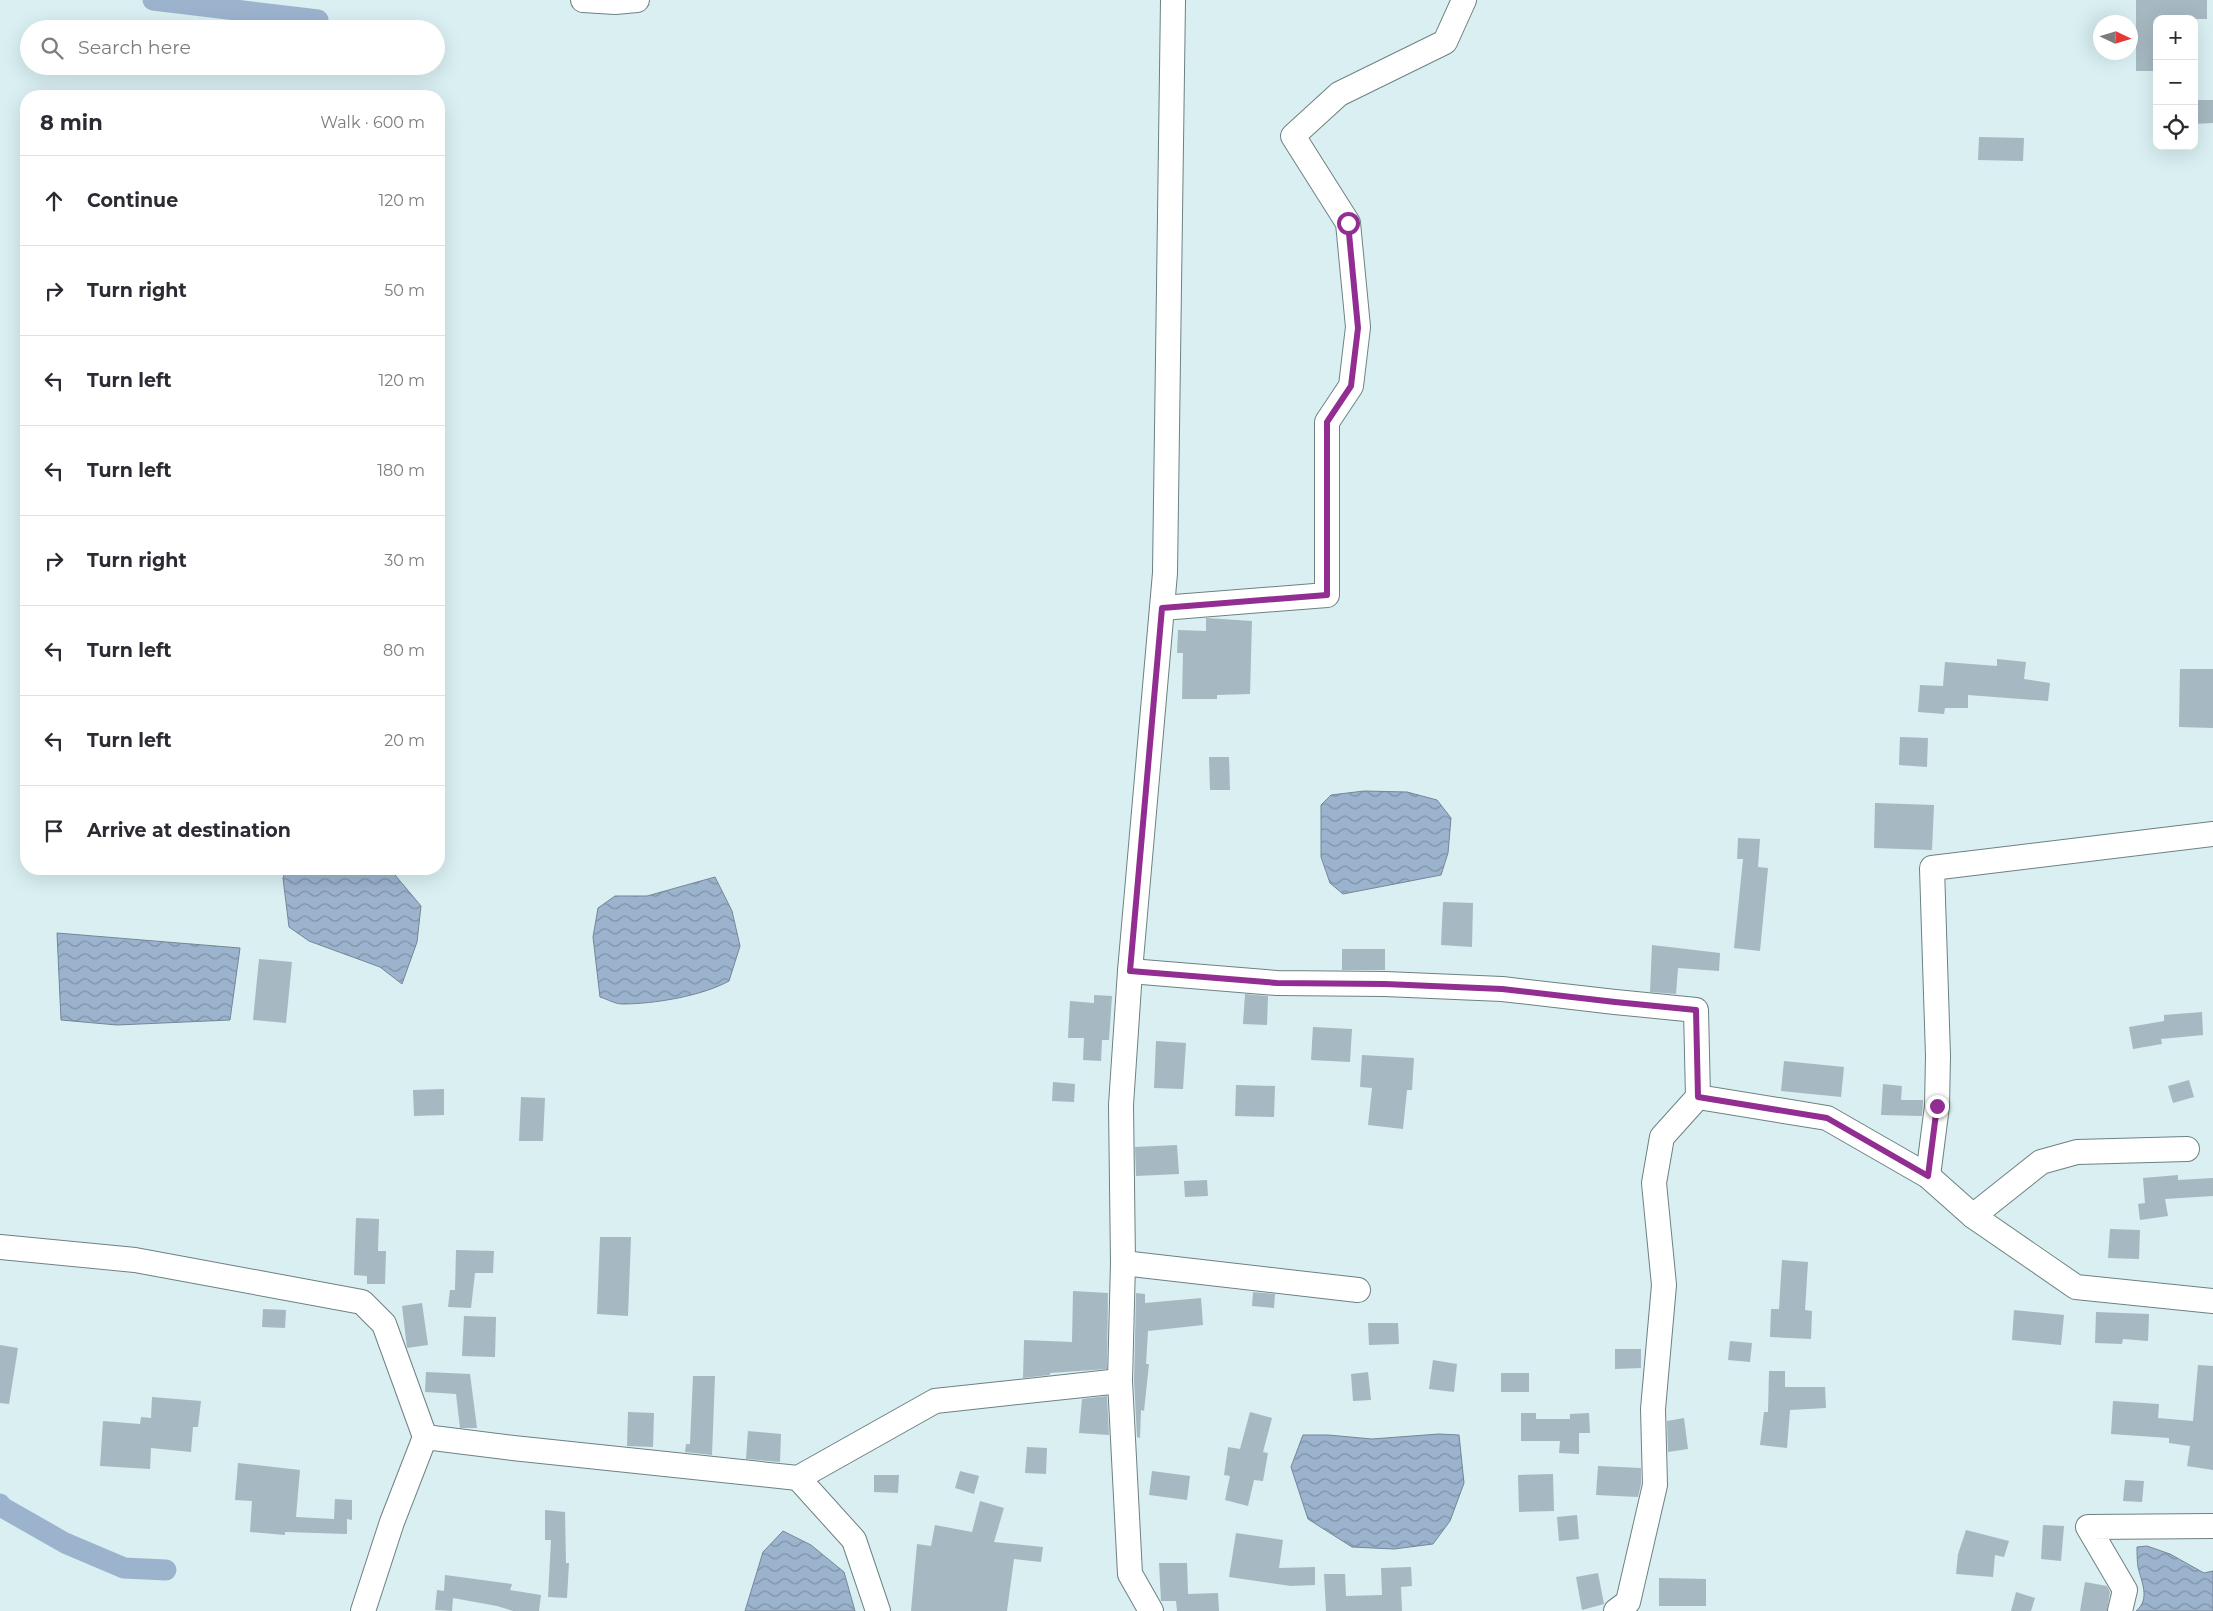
<!DOCTYPE html>
<html lang="en">
<head>
<meta charset="utf-8">
<style>
	:root { --surface:#fff; --page:#f7f7f7; --text:#2b2b33; --muted:#7c7c81; --line:#e1e1e2 }
	body { margin:0; font-family:Montserrat,sans-serif; background:var(--page); color:var(--text) }
	.controls { position:absolute; right:15px; top:15px; display:grid; overflow:hidden; border-radius:10px; box-shadow:0 5px 20px #0002 }
	.controls button { width:45px; height:45px; display:grid; place-items:center; padding:0; border:0; border-bottom:1px solid var(--line); background:var(--surface); color:var(--text); font:25px sans-serif }
	.compass { position:absolute; left:2093px; top:15px; width:45px; height:45px; border-radius:50%; background:var(--surface); box-shadow:0 5px 20px #0002; rotate:94deg }
	.stop { position:absolute; width:15px; height:15px; margin:-11px; border:4px solid #922d92; border-radius:50%; background:#fff }
	.stop.end { background:#922d92; border-color:#fff; box-shadow:0 1px 5px #0008 }
	.list { margin:0; padding:0; list-style:none }
	h2 { display:flex; justify-content:space-between; align-items:center; height:65px; margin:0; padding:0 20px; font-size:21px }
	h2 small { font-size:16px; font-weight:400; color:var(--muted) }
	.list li { display:grid; grid-template-columns:32px 1fr auto; gap:15px; align-items:center; box-sizing:border-box; height:90px; padding:0 20px; border-top:1px solid var(--line) }
	.list b { display:block; font-size:19px; white-space:nowrap }
	.list em { font-size:16px; font-style:normal; color:var(--muted) }
	.icon { flex:none; width:28px; height:28px; fill:none; stroke:currentColor; stroke-width:2; stroke-linecap:round; stroke-linejoin:round }
	.map { position:relative; flex:none; width:2213px; height:1611px; overflow:hidden }
	.search { position:absolute; background:var(--surface); box-shadow:0 5px 20px #0002; left:20px; top:20px; width:425px; height:55px; display:flex; align-items:center; gap:12px; box-sizing:border-box; padding:0 18px; border-radius:28px; color:var(--muted); font-size:19px }
	.panel { position:absolute; background:var(--surface); box-shadow:0 5px 20px #0002; left:20px; top:90px; width:425px; height:785px; border-radius:20px }
	.map>svg:first-child { display:block }
	.water { fill:url(#water-waves); stroke:#74879a }
	.lines { fill:none; stroke-linecap:round; stroke-linejoin:round }
	.canal { stroke:#9cb3ce; stroke-width:21 }
	.building { fill:#a6b8c1 }
	.street-casing { stroke:#6d8183; stroke-width:26 }
	.street { stroke:#fff; stroke-width:24 }
	.route { stroke:#922d92; stroke-width:6 }
</style>
</head>
<body>
<div class="map">
<svg width="2213" height="1611" viewBox="0 0 2213 1611">
	<defs>
		<pattern id="water-waves" width="16" height="10" patternUnits="userSpaceOnUse" patternTransform="scale(1.25)"><rect width="16" height="10" fill="#9cb3ce"/><path d="M0 5q4-4 8 0t8 0" fill="none" stroke="#7e91a7"/></pattern>
	</defs>
	<rect width="100%" height="100%" fill="#d9eff1"/>
	<g class="water">
		<path d="M1364,791L1407,792L1437,800L1451,818L1448,853L1441,875L1343,894L1330,883L1321,857V805L1331,795Z"/>
		<path d="M286,869H396L395,875L421,906L417,942L402,984L380,967L309,941L289,927L283,878Z"/>
		<path d="M715,877L732,911L740,946L729,981C702,996 654,1004 622,1004C615,1004 607,999 600,997L593,937L598,908L615,896H647Z"/>
		<path d="M57,933L240,948L230,1020L117,1025L61,1020Z"/>
		<path d="M1439,1434L1459,1435L1464,1483L1450,1521L1433,1544L1394,1549L1352,1547L1308,1519L1291,1467L1303,1435H1328L1372,1439Z"/>
		<path d="M783,1531L811,1545L844,1572L855,1611H745L763,1552Z"/>
		<path d="M2147,1546L2170,1554L2204,1573L2213,1571V1611H2136C2151,1599 2141,1581 2138,1567C2137,1560 2137,1553 2137,1547Z"/>
	</g>
	<g class="lines">
		<g class="canal">
			<path d="M153,0L318,20"/>
			<path d="M0,1504L2,1507L65,1543L124,1568L166,1570"/>
		</g>
	</g>
	<g class="building">
		<path d="M2136,0H2207V19H2157V71H2136Z"/>
		<path d="M2194,100H2213V123L2194,124Z"/>
		<path d="M1979,137L2024,138L2023,161L1978,160Z"/>
		<path d="M1206,618L1252,621L1250,694L1217,695V699H1182L1183,653H1177L1178,630L1206,631Z"/>
		<path d="M1997,659L2026,662L2024,679L2050,683L2048,701L1968,695V708H1945L1944,714L1918,712L1920,685L1943,686L1945,662L1997,666Z"/>
		<path d="M2180,669H2213V728L2179,727Z"/>
		<path d="M1900,737L1928,738L1927,767L1899,765Z"/>
		<path d="M1209,757H1229L1230,790H1210Z"/>
		<path d="M1875,803L1934,805L1932,850L1874,848Z"/>
		<path d="M1738,838L1760,839L1758,867L1768,868L1760,951L1734,948L1743,859H1737Z"/>
		<path d="M1443,902L1473,903L1472,947L1441,945Z"/>
		<path d="M1652,945L1720,953L1719,971L1678,968L1676,994L1650,992Z"/>
		<rect x="1342" y="949" width="43" height="21"/>
		<path d="M259,959L292,962L286,1023L253,1020Z"/>
		<path d="M1245,994L1268,996L1267,1025L1243,1024Z"/>
		<path d="M1094,995L1112,996L1109,1040H1102L1101,1061L1083,1060L1084,1038H1068L1070,1001L1094,1003Z"/>
		<path d="M2202,1012L2203,1035L2161,1039L2162,1044L2133,1049L2129,1027L2164,1021V1015Z"/>
		<path d="M1313,1027L1352,1029L1350,1062L1311,1060Z"/>
		<path d="M1156,1041L1186,1043L1183,1089L1154,1088Z"/>
		<path d="M1362,1055L1414,1058L1412,1090H1407L1403,1129L1368,1125L1372,1088L1360,1087Z"/>
		<path d="M1784,1061L1844,1067L1841,1097L1781,1091Z"/>
		<path d="M2189,1080L2194,1097L2173,1103L2168,1086Z"/>
		<path d="M1053,1082L1075,1084L1074,1102L1052,1101Z"/>
		<path d="M1883,1084L1902,1086L1901,1100H1923L1922,1116L1881,1115Z"/>
		<path d="M1236,1085L1275,1086L1274,1117L1235,1116Z"/>
		<path d="M444,1089V1115L414,1116L413,1090Z"/>
		<path d="M521,1097L545,1098L543,1141H519Z"/>
		<path d="M1177,1145L1179,1174L1136,1176L1135,1147Z"/>
		<path d="M2178,1175V1180L2213,1178V1196L2165,1199L2168,1216L2140,1220L2138,1204L2145,1203L2143,1178Z"/>
		<path d="M1207,1180L1208,1196L1185,1197L1184,1181Z"/>
		<path d="M356,1218L379,1219L378,1251H386L385,1284H367V1276L354,1275Z"/>
		<path d="M2110,1229L2140,1230L2139,1259L2108,1258Z"/>
		<path d="M600,1237H631L628,1316L597,1314Z"/>
		<path d="M456,1250L494,1251L493,1273H475L471,1308L448,1307L450,1290H455Z"/>
		<path d="M1782,1260L1808,1262L1805,1310L1812,1311L1811,1339L1770,1337L1771,1309H1779Z"/>
		<path d="M1073,1291L1108,1293L1107,1369L1050,1373V1375L1023,1378L1024,1340L1072,1342Z"/>
		<path d="M1253,1292L1275,1294L1274,1308L1252,1306Z"/>
		<path d="M1136,1293L1145,1294V1303L1201,1298L1203,1325L1148,1331L1146,1364H1149L1144,1411L1141,1410L1140,1438L1137,1437L1134,1381Z"/>
		<path d="M422,1303L428,1345L407,1348L402,1306Z"/>
		<path d="M263,1309L286,1310L285,1328L262,1327Z"/>
		<path d="M2014,1310L2064,1315L2061,1345L2012,1340Z"/>
		<path d="M2096,1312L2149,1314L2148,1341L2123,1339L2122,1344L2095,1343Z"/>
		<path d="M464,1316L496,1317L495,1357L462,1356Z"/>
		<path d="M1368,1323H1398L1399,1344L1369,1345Z"/>
		<path d="M1730,1341L1752,1343L1750,1362L1728,1360Z"/>
		<path d="M0,1345L18,1348L9,1404L0,1403Z"/>
		<path d="M1615,1349H1641V1368L1615,1369Z"/>
		<path d="M1433,1360L1457,1364L1454,1392L1429,1389Z"/>
		<path d="M2198,1365L2213,1366V1470L2187,1466L2190,1446L2169,1443V1438L2111,1434L2113,1401L2159,1404L2158,1418L2193,1421Z"/>
		<path d="M1769,1371H1785V1387H1825L1826,1408L1790,1410L1787,1448L1760,1445L1764,1412H1768Z"/>
		<path d="M426,1372L470,1374L477,1428H460L456,1394L425,1392Z"/>
		<path d="M1368,1372L1371,1400L1353,1401L1351,1374Z"/>
		<rect x="1501" y="1373" width="28" height="19"/>
		<path d="M693,1376H715L712,1455L685,1452L686,1444H690Z"/>
		<path d="M1107,1396L1109,1435L1079,1433L1082,1399Z"/>
		<path d="M152,1397L201,1401L198,1427H193L191,1452L151,1448L150,1469L100,1466L103,1421L140,1424L141,1417L151,1418Z"/>
		<path d="M628,1412L654,1413L653,1447L627,1446Z"/>
		<path d="M1250,1412L1272,1418L1263,1452L1268,1453L1263,1481L1254,1480L1248,1506L1225,1500L1230,1476L1224,1475L1228,1447L1240,1449Z"/>
		<path d="M1521,1413H1536V1419H1570V1414L1589,1413L1590,1433H1579V1454L1559,1453L1560,1441H1521Z"/>
		<path d="M1684,1418L1688,1449L1668,1452L1667,1421Z"/>
		<path d="M748,1431L781,1434L780,1462L746,1459Z"/>
		<path d="M1027,1447L1047,1448L1046,1474L1025,1473Z"/>
		<path d="M238,1463L300,1470L296,1517L334,1519L335,1499L352,1500V1520L347,1519V1534L285,1532V1535L250,1532L252,1501L235,1500Z"/>
		<path d="M1598,1466L1641,1468V1484L1638,1497L1596,1495Z"/>
		<path d="M960,1471L979,1476L974,1494L955,1488Z"/>
		<path d="M1152,1471L1190,1476L1187,1500L1149,1495Z"/>
		<path d="M1553,1474L1554,1511L1519,1512L1518,1475Z"/>
		<path d="M874,1475H899L898,1493L874,1492Z"/>
		<path d="M2125,1480L2144,1481L2142,1502L2123,1501Z"/>
		<path d="M980,1501L1004,1508L994,1542L1043,1547L1041,1562L1014,1559L1007,1611H911L917,1544L931,1546L935,1525L972,1532Z"/>
		<path d="M545,1510L565,1512L566,1563H569L567,1598L548,1597L551,1540H545Z"/>
		<path d="M1577,1515L1579,1539L1559,1541L1557,1517Z"/>
		<path d="M2043,1525L2064,1526L2061,1561L2041,1559Z"/>
		<path d="M1966,1530L2009,1541L2004,1557L1995,1555L1993,1577L1956,1574L1958,1554Z"/>
		<path d="M1236,1533L1283,1540L1279,1568L1315,1567V1585L1291,1586L1229,1577Z"/>
		<path d="M1159,1563H1187L1188,1594L1218,1593L1219,1611H1177L1176,1601H1161Z"/>
		<path d="M1411,1567L1412,1586L1401,1587L1402,1611H1326L1324,1574H1345L1346,1596L1382,1595L1381,1568Z"/>
		<path d="M1598,1573L1604,1604L1582,1610L1576,1577Z"/>
		<path d="M445,1575L512,1584L510,1590L541,1595L539,1611H513L497,1606L453,1598L452,1611L435,1610L437,1590L444,1591Z"/>
		<path d="M1659,1578L1706,1579V1606H1659Z"/>
		<path d="M2085,1582L2107,1586L2110,1592L2107,1611H2080Z"/>
		<path d="M2016,1592L2035,1598L2031,1611H2011Z"/>
	</g>
	<g class="lines">
		<g class="street-casing">
			<g id="street">
				<path d="M583,0L615,2L637,0"/>
				<path d="M1162,608L1327,595V422L1351,386L1358,327L1348,223L1293,136L1339,94L1445,42L1464,0"/>
				<path d="M1130,971L1277,983L1385,984L1502,989L1615,1002L1696,1010L1698,1097L1827,1118L1928,1176L1973,1216L2076,1287L2213,1301"/>
				<path d="M1928,1176L1937,1106L1938,1056L1932,868L2213,834"/>
				<path d="M1973,1216L2041,1162L2077,1152L2187,1149"/>
				<path d="M0,1247L135,1260L362,1302L384,1324L425,1437L392,1522L363,1611"/>
				<path d="M1123,1263L1358,1290"/>
				<path d="M425,1437L513,1448L798,1478L935,1401L1120,1381"/>
				<path d="M798,1478L854,1540L878,1611"/>
				<path d="M1151,1611L1130,1574L1120,1381L1123,1263L1121,1105L1130,971L1165,573L1173,0"/>
				<path d="M1616,1611L1628,1602L1655,1485L1653,1409L1664,1285L1654,1183L1662,1137L1698,1097"/>
				<path d="M2120,1611L2125,1590L2088,1527L2213,1526"/>
			</g>
		</g>
		<use href="#street" class="street"/>
	</g>
	<g class="lines">
		<path class="route" d="M1348,223L1358,328L1351,386L1327,422V595L1162,608L1130,971L1277,983L1385,984L1502,989L1615,1002L1696,1010L1698,1097L1827,1118L1928,1176L1937,1106"/>
	</g>
</svg>
<div class="controls">
<button>+</button>
<button>−</button>
<button><svg class="icon" aria-label="locate" viewBox="0 0 24 24"><circle cx="12" cy="12" r="6"/><path d="M12 2v4M12 18v4M2 12h4M18 12h4"/></svg></button>
</div>
<svg class="compass" viewBox="-18 -18 36 36"><path d="M0-13l5 13h-10z" fill="#e53935"/><path d="M0 13l5-13h-10z" fill="#7c7c81"/></svg>
<div class="stop" style="left:1348px;top:223px"></div>
<div class="stop end" style="left:1937px;top:1106px"></div>
<div class="search"><svg class="icon" aria-label="search" viewBox="0 0 24 24"><circle cx="10" cy="10" r="6"/><path d="M15 15l6 6"/></svg>Search here</div>
<section class="panel">
<h2>8 min<small>Walk · 600 m</small></h2>
<ul class="list">
<li><svg class="icon" aria-label="ahead" viewBox="0 0 24 24"><path d="M12 20V5M6 11l6-6 6 6"/></svg><div><b>Continue</b></div><em>120 m</em></li>
<li><svg class="icon" aria-label="right" viewBox="0 0 24 24"><path d="M7 20v-9h11M14 6l5 5-5 5"/></svg><div><b>Turn right</b></div><em>50 m</em></li>
<li><svg class="icon" aria-label="left" viewBox="0 0 24 24"><path d="M17 20v-9H6M10 6l-5 5 5 5"/></svg><div><b>Turn left</b></div><em>120 m</em></li>
<li><svg class="icon" aria-label="left" viewBox="0 0 24 24"><path d="M17 20v-9H6M10 6l-5 5 5 5"/></svg><div><b>Turn left</b></div><em>180 m</em></li>
<li><svg class="icon" aria-label="right" viewBox="0 0 24 24"><path d="M7 20v-9h11M14 6l5 5-5 5"/></svg><div><b>Turn right</b></div><em>30 m</em></li>
<li><svg class="icon" aria-label="left" viewBox="0 0 24 24"><path d="M17 20v-9H6M10 6l-5 5 5 5"/></svg><div><b>Turn left</b></div><em>80 m</em></li>
<li><svg class="icon" aria-label="left" viewBox="0 0 24 24"><path d="M17 20v-9H6M10 6l-5 5 5 5"/></svg><div><b>Turn left</b></div><em>20 m</em></li>
<li><svg class="icon" aria-label="arrive" viewBox="0 0 24 24"><path d="M6 21V4h12l-3 4 3 4H6"/></svg><div><b>Arrive at destination</b></div></li>
</ul>
</section>
</div>
</body>
</html>
